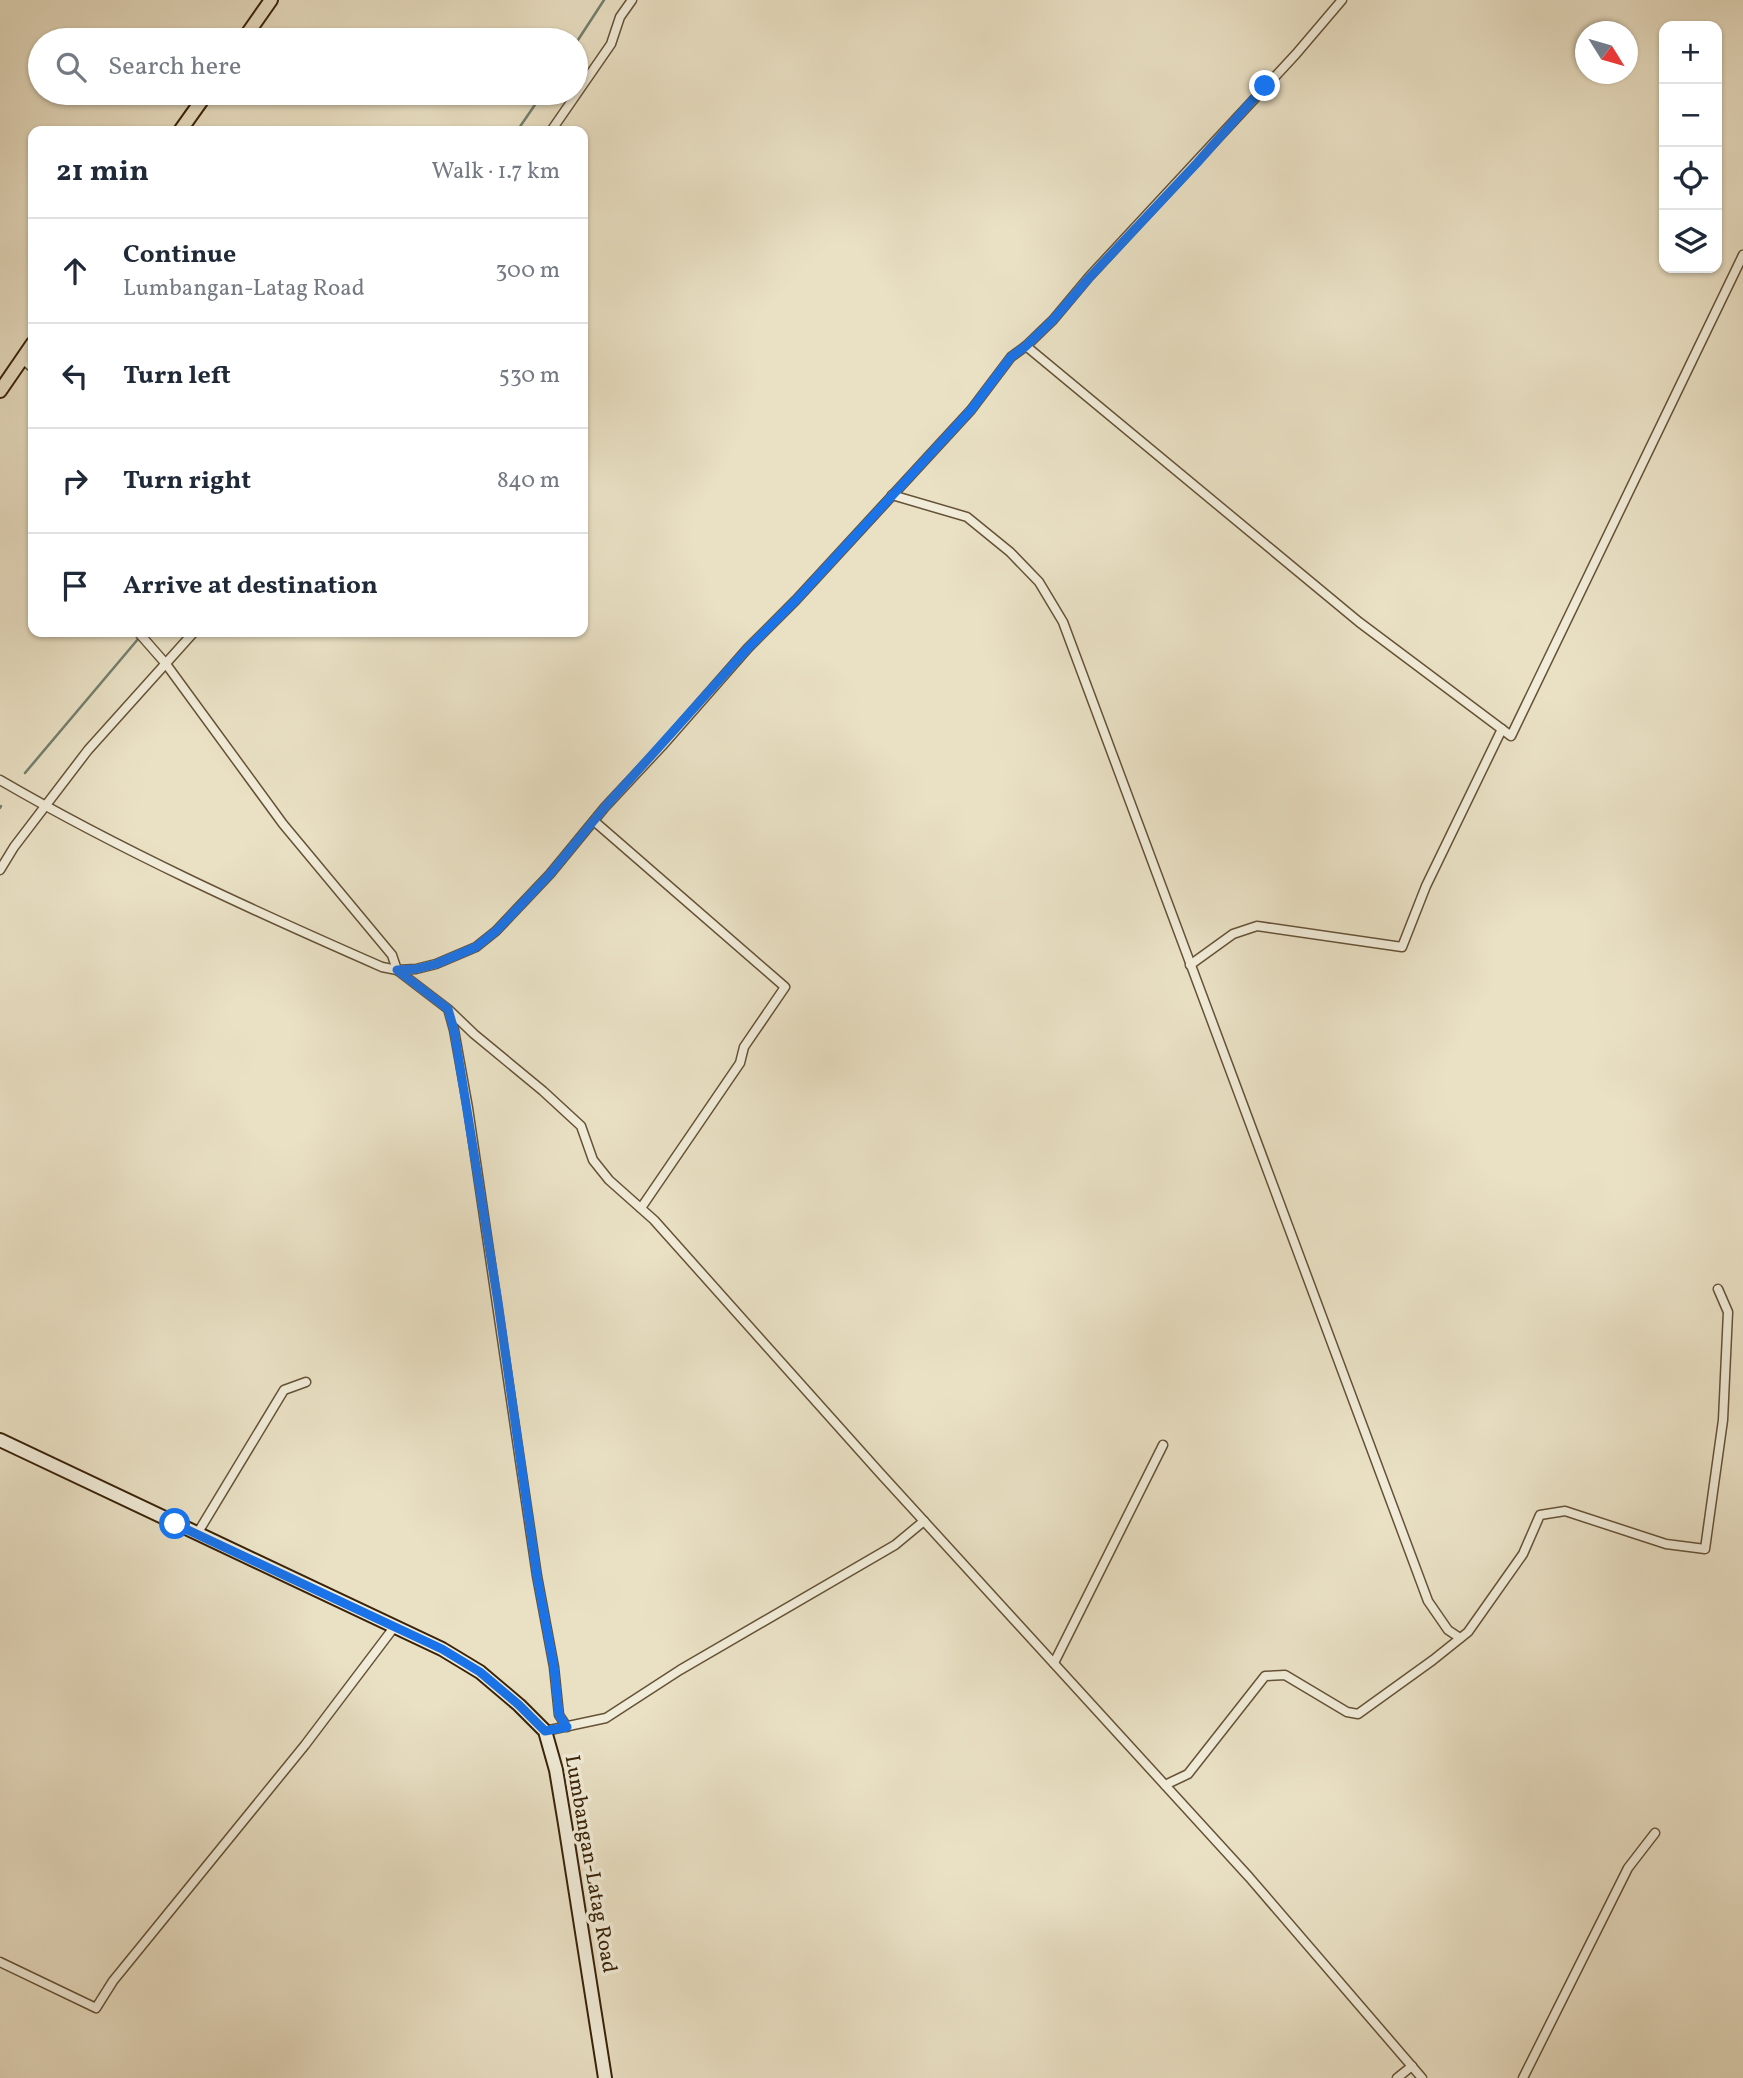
<!DOCTYPE html>
<html lang="en">
<head>
<meta charset="utf-8">
<style>
	:root { --surface:#fff; --page:#f2f2f3; --text:#1f2937; --muted:#747a83; --line:#e0e1e3 }
	body { margin:0; font-family:Vollkorn,serif; background:var(--page); color:var(--text) }
	.controls { position:absolute; right:21px; top:21px; display:grid; overflow:hidden; border-radius:14px; box-shadow:0 2px 5px #0004 }
	.controls button { width:63px; height:63px; display:grid; place-items:center; padding:0; border:0; border-bottom:2px solid var(--line); background:var(--surface); color:var(--text); font:35px sans-serif }
	.compass { position:absolute; left:1575px; top:21px; width:63px; height:63px; border-radius:50%; background:var(--surface); box-shadow:0 2px 5px #0004; rotate:127deg }
	.stop { position:absolute; width:21px; height:21px; margin:-16px; border:5px solid #1a73e8; border-radius:50%; background:#fff }
	.stop.end { background:#1a73e8; border-color:#fff; box-shadow:0 2px 7px #0008 }
	.list { margin:0; padding:0; list-style:none }
	h2 { display:flex; justify-content:space-between; align-items:center; height:91px; margin:0; padding:0 28px; font-size:30px }
	h2 small { font-size:23px; font-weight:400; color:var(--muted) }
	.list li { display:grid; grid-template-columns:46px 1fr auto; gap:21px; align-items:center; box-sizing:border-box; height:105px; padding:0 28px; border-top:2px solid var(--line) }
	.list b { display:block; font-size:26px; white-space:nowrap }
	.list p { margin:0; font-size:23px; white-space:nowrap; color:var(--muted) }
	.list em { font-size:23px; font-style:normal; color:var(--muted) }
	.icon { flex:none; width:38px; height:38px; fill:none; stroke:currentColor; stroke-width:2; stroke-linecap:round; stroke-linejoin:round }
	.map { position:relative; flex:none; width:1743px; height:2078px; overflow:hidden }
	.search { position:absolute; background:var(--surface); box-shadow:0 2px 5px #0004; left:28px; top:28px; width:560px; height:77px; display:flex; align-items:center; gap:18px; box-sizing:border-box; padding:0 24px; border-radius:38px; color:var(--muted); font-size:26px }
	.panel { position:absolute; background:var(--surface); box-shadow:0 2px 5px #0004; left:28px; top:126px; width:560px; height:511px; border-radius:14px }
	.map>svg:first-child { display:block }
	.lines { fill:none; stroke-linecap:round; stroke-linejoin:round }
	.stream { stroke:#727f6f; stroke-width:2.5 }
	.street-casing { stroke:#655236; stroke-width:11 }
	.secondary-casing { stroke:#392207; stroke-width:16 }
	.primary-casing { stroke:#392207; stroke-width:16 }
	.street { stroke:#f1ecd9; stroke-width:8 }
	.secondary { stroke:#f1ecd9; stroke-width:12 }
	.primary { stroke:#eae1c5; stroke-width:12 }
	.route { stroke:#1a73e8; stroke-width:9 }
	.labels { text-anchor:middle; dominant-baseline:central; stroke-width:7; stroke-linejoin:round; paint-order:stroke }
	.street-label { font-size:21px; fill:#392207; stroke:#f1ecd9 }
</style>
</head>
<body>
<div class="map">
<svg width="1743" height="2078" viewBox="0 0 1743 2078">
	<rect width="100%" height="100%" fill="#eae1c5"/>
	<filter id="stains"><feTurbulence type="fractalNoise" baseFrequency=".00286" numOctaves="4"/><feColorMatrix values="0 0 0 0 .2 0 0 0 0 .09 0 0 0 0 .02 0 0 0 .5 -.17"/></filter>
	<radialGradient id="worn" r=".72"><stop offset=".6" stop-color="#630" stop-opacity="0"/><stop offset="1" stop-color="#630" stop-opacity=".3"/></radialGradient>
	<g class="lines">
		<g class="stream">
			<path d="M576,43L604,0"/>
			<path d="M517,131L543,93"/>
			<path d="M25,773L144,632"/>
			<path d="M0,808L1,806"/>
		</g>
		<g class="street-casing">
			<g id="street">
				<path d="M551,131L611,44L620,17L632,0"/>
				<path d="M1026,346L1359,622L1511,736L1743,255"/>
				<path d="M22,359L33,368"/>
				<path d="M892,495L967,517L1010,552L1039,582L1063,622L1428,1601L1448,1630L1460,1638"/>
				<path d="M138,632L166,664L283,824L392,955L397,970L448,1009L474,1034L543,1091L581,1126L593,1160L609,1180L654,1220L880,1473L1249,1877L1422,2078"/>
				<path d="M0,780C122,851 252,910 382,967L397,970L416,969L436,964L476,947L496,931L550,874L605,807L662,746L748,648L796,600L971,410L1011,357L1026,346L1053,320L1089,277L1296,54L1342,0"/>
				<path d="M594,821L785,987L744,1047L740,1063L641,1208"/>
				<path d="M0,870L14,847L88,750L194,632"/>
				<path d="M1190,965L1233,934L1257,926L1402,947L1426,886L1502,729"/>
				<path d="M449,1012L454,1030L468,1108L537,1576L554,1667L559,1715L567,1727"/>
				<path d="M197,1534L284,1390L306,1382"/>
				<path d="M1054,1663L1163,1445"/>
				<path d="M545,1731L606,1718L680,1670L895,1545L924,1521"/>
				<path d="M1165,1785L1188,1774L1265,1676L1285,1675L1347,1712L1358,1714L1433,1660L1468,1632L1523,1554L1540,1515L1565,1511L1666,1544L1705,1549L1723,1420L1728,1312L1718,1289"/>
				<path d="M0,1962L96,2008L113,1981L305,1745L395,1626"/>
				<path d="M1397,2078L1412,2066"/>
				<path d="M1523,2078L1628,1868L1655,1833"/>
			</g>
		</g>
		<g class="secondary-casing">
			<path id="secondary" d="M0,1440L442,1649L480,1672L519,1705L545,1731L556,1770L565,1824L605,2078"/>
		</g>
		<g class="primary-casing">
			<g id="primary">
				<path d="M243,40L271,0"/>
				<path d="M180,131L207,93"/>
				<path d="M0,391L33,343"/>
			</g>
		</g>
		<use href="#street" class="street"/>
		<use href="#secondary" class="secondary"/>
		<use href="#primary" class="primary"/>
	</g>
	<g class="lines">
		<path class="route" d="M175,1524L442,1649L480,1672L519,1705L545,1731L567,1727L559,1715L554,1667L537,1576L498,1302L454,1030L448,1009L397,970L416,969L436,964L476,947L496,931L550,874L605,807L748,648L796,600L971,410L1011,357L1026,346L1053,320L1089,278L1197,163L1265,86"/>
	</g>
	<g class="labels">
		<g class="street-label">
			<text transform="translate(590 1864) rotate(80)">Lumbangan-Latag Road</text>
		</g>
	</g>
	<rect width="100%" height="100%" filter="url(#stains)"/>
	<rect width="100%" height="100%" fill="url(#worn)"/>
</svg>
<div class="controls">
<button>+</button>
<button>−</button>
<button><svg class="icon" aria-label="locate" viewBox="0 0 24 24"><circle cx="12" cy="12" r="6"/><path d="M12 2v4M12 18v4M2 12h4M18 12h4"/></svg></button>
<button><svg class="icon" aria-label="layers" viewBox="0 0 24 24"><path d="M12 4l9 5-9 5-9-5zM3 14l9 5 9-5"/></svg></button>
</div>
<svg class="compass" viewBox="-18 -18 36 36"><path d="M0-13l5 13h-10z" fill="#e53935"/><path d="M0 13l5-13h-10z" fill="#747a83"/></svg>
<div class="stop" style="left:175px;top:1524px"></div>
<div class="stop end" style="left:1265px;top:86px"></div>
<div class="search"><svg class="icon" aria-label="search" viewBox="0 0 24 24"><circle cx="10" cy="10" r="6"/><path d="M15 15l6 6"/></svg>Search here</div>
<section class="panel">
<h2>21 min<small>Walk · 1.7 km</small></h2>
<ul class="list">
<li><svg class="icon" aria-label="ahead" viewBox="0 0 24 24"><path d="M12 20V5M6 11l6-6 6 6"/></svg><div><b>Continue</b><p>Lumbangan-Latag Road</p></div><em>300 m</em></li>
<li><svg class="icon" aria-label="left" viewBox="0 0 24 24"><path d="M17 20v-9H6M10 6l-5 5 5 5"/></svg><div><b>Turn left</b></div><em>530 m</em></li>
<li><svg class="icon" aria-label="right" viewBox="0 0 24 24"><path d="M7 20v-9h11M14 6l5 5-5 5"/></svg><div><b>Turn right</b></div><em>840 m</em></li>
<li><svg class="icon" aria-label="arrive" viewBox="0 0 24 24"><path d="M6 21V4h12l-3 4 3 4H6"/></svg><div><b>Arrive at destination</b></div></li>
</ul>
</section>
</div>
</body>
</html>
